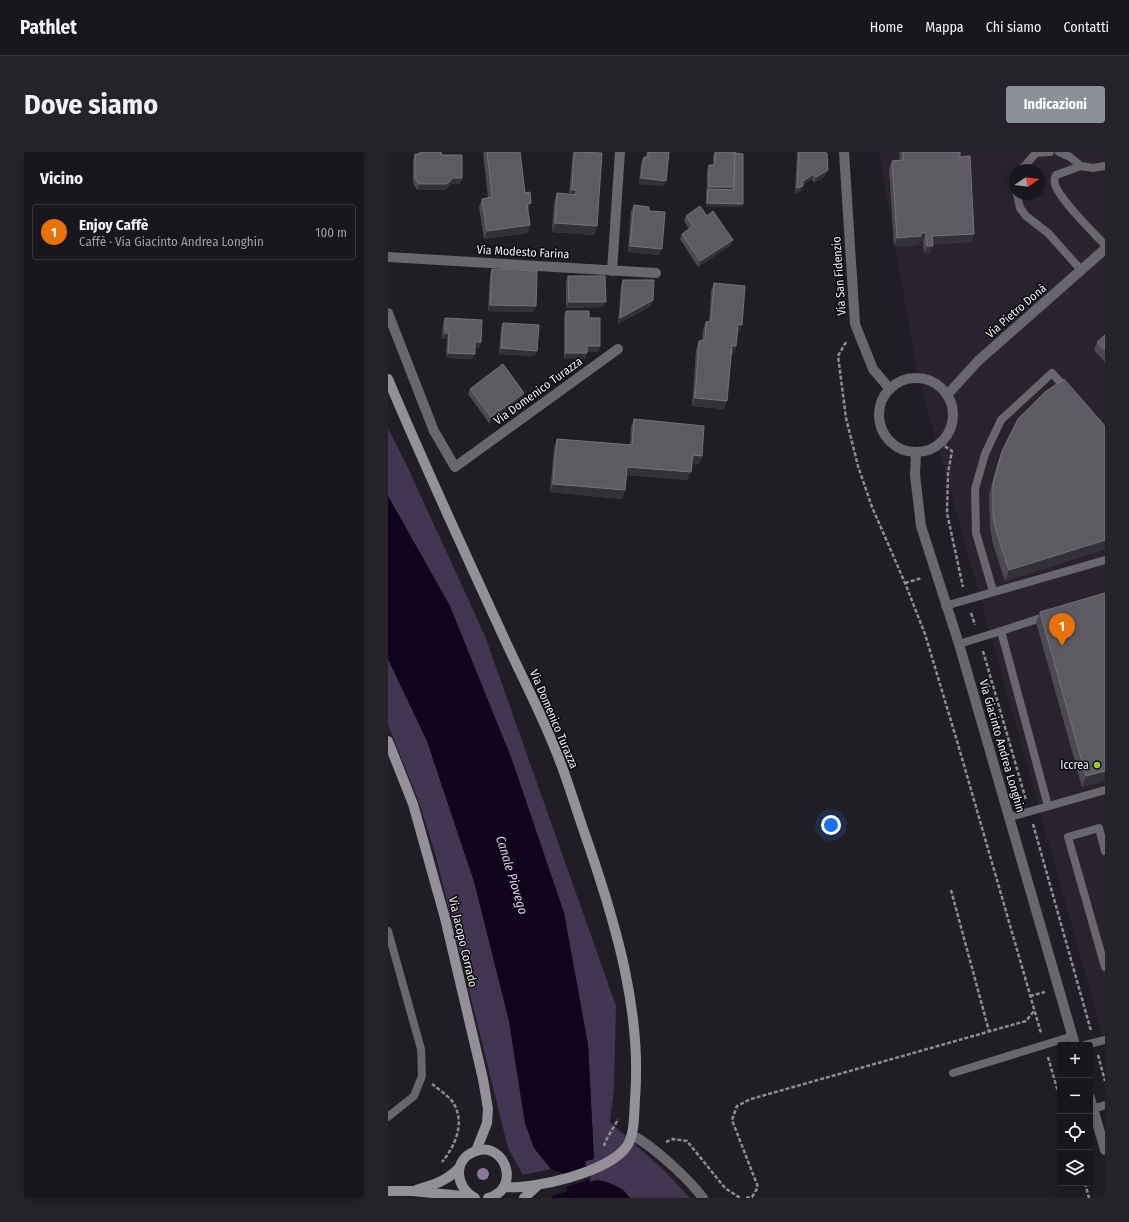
<!DOCTYPE html>
<html lang="it">
<head>
<meta charset="utf-8">
<style>
	:root { --surface:#18161b; --page:#252328; --text:#f1f3f6; --muted:#9f9fa3; --line:#36353a; --accent:#8c9099 }
	body { margin:0; font-family:"Fira Sans Condensed",sans-serif; background:var(--page); color:var(--text) }
	.controls { position:absolute; right:12px; bottom:12px; display:grid; overflow:hidden; border-radius:4px; box-shadow:0 2px 10px #0003 }
	.controls button { width:36px; height:36px; display:grid; place-items:center; padding:0; border:0; border-bottom:1px solid var(--line); background:var(--surface); color:var(--text); font:20px sans-serif }
	.compass { position:absolute; left:621px; top:12px; width:36px; height:36px; border-radius:50%; background:var(--surface); box-shadow:0 2px 10px #0003; rotate:77deg }
	.you { position:absolute; left:443px; top:673px; width:14px; height:14px; margin:-10px; border:3px solid #fff; border-radius:50%; background:#1a73e8; box-shadow:0 0 0 6px #1a73e833 }
	.badge { display:grid; place-items:center; width:26px; height:26px; border-radius:50%; background:var(--accent); color:#fff; font-size:13px; font-weight:700 }
	.pin { position:absolute; translate:-50% -33px; filter:drop-shadow(0 1px 2px #0008) }
	.pin::after { content:''; position:absolute; top:21px; width:14px; height:12px; background:inherit; clip-path:polygon(0 0,100% 0,50% 100%) }
	.list { margin:0; padding:0; list-style:none }
	h2 { display:flex; justify-content:space-between; align-items:center; height:52px; margin:0; padding:0 16px; font-size:17px }
	h2 small { font-size:13px; font-weight:400; color:var(--muted) }
	.list li { display:grid; grid-template-columns:26px 1fr auto; gap:12px; align-items:center; box-sizing:border-box; height:56px; margin:0 8px 8px; padding:0 8px; border:1px solid var(--line); border-radius:4px }
	.list b { display:block; font-size:15px; white-space:nowrap }
	.list p { margin:0; font-size:13px; white-space:nowrap; color:var(--muted) }
	.list em { font-size:13px; font-style:normal; color:var(--muted) }
	.icon { flex:none; width:22px; height:22px; fill:none; stroke:currentColor; stroke-width:2; stroke-linecap:round; stroke-linejoin:round }
	.map { position:relative; flex:none; width:717px; height:1046px; overflow:hidden; border-radius:4px }
	header { display:flex; align-items:center; gap:24px; box-sizing:border-box; height:56px; padding:0 20px; background:var(--surface); border-bottom:1px solid var(--line) }
	header strong { font-size:19px }
	nav { display:flex; gap:22px; margin-inline-start:auto; font-size:14px }
	.intro { display:flex; align-items:center; justify-content:space-between; box-sizing:border-box; height:96px; padding:0 24px }
	h1 { margin:0; font-size:28px }
	.button { padding:10px 18px; border-radius:4px; background:var(--accent); color:#fff; font-size:14px; font-weight:700 }
	main { display:flex; gap:24px; padding:0 24px }
	aside { flex:1; background:var(--surface); border-radius:4px; box-shadow:0 2px 10px #0003 }
	.map>svg:first-child { display:block }
	.built { fill:#292330; fill-rule:evenodd }
	.green { fill:#423551 }
	.water { fill:#11031e }
	.pier { fill:#201d24 }
	.lines { fill:none; stroke-linecap:round; stroke-linejoin:round }
	.path { stroke:#8e8c92; stroke-width:2.5; stroke-dasharray:4 2; stroke-linecap:butt }
	.lane { stroke:#69676b; stroke-width:8 }
	.street { stroke:#69676b; stroke-width:10 }
	.secondary { stroke:#939197; stroke-width:10 }
	.tree { fill:#897a99 }
	.wall { fill:#4c4950 }
	.shaded-wall { fill:#333037 }
	.building { fill:#5e5a62; stroke:#757279 }
	.poi-dot { fill:#9bcb33; stroke:#09080a; stroke-width:1.5 }
	.labels { text-anchor:middle; dominant-baseline:central; stroke-width:3; stroke-linejoin:round; paint-order:stroke }
	.street-label { font-size:12px; fill:#f1eff4; stroke:#09080a }
	.poi-label { font-size:12px; fill:#f1eff4; stroke:#09080a; text-anchor:end }
	.water-label { font-size:13px; font-style:italic; fill:#dec6f8; stroke:#09080a }
</style>
</head>
<body>
<header>
<strong>Pathlet</strong>
<nav><a>Home</a><a>Mappa</a><a>Chi siamo</a><a>Contatti</a></nav>
</header>
<div class="intro"><h1>Dove siamo</h1><a class="button">Indicazioni</a></div>
<main>
<aside>
<h2>Vicino<small></small></h2>
<ul class="list">
<li><span class="badge" style="background:#e8710a">1</span><div><b>Enjoy Caffè</b><p>Caffè · Via Giacinto Andrea Longhin</p></div><em>100 m</em></li>
</ul>
</aside>
<div class="map">
<svg width="717" height="1046" viewBox="0 0 717 1046">
	<rect width="100%" height="100%" fill="#201d24"/>
	<path class="built" d="M491,0H717V892L529,220ZM627,18H651V42H627Z"/>
	<g class="green">
		<path d="M0,276L20,316L97,484L228,854L226,936L222,970L278,1020L302,1046H242L235,1037L210,1027L202,1030L197,1009L206,1007L200,893L176,761L124,608L62,455L0,344Z"/>
		<path d="M0,507L39,589L86,730L121,869L137,971L146,996L163,1017L135,1023L120,996L48,705L31,650L0,573Z"/>
	</g>
	<path class="water" d="M0,344L62,454L124,608L176,761L200,893L206,1007L197,1009L202,1030C216,1026 233,1034 242,1046H163L164,1044L179,1039L174,1021L163,1017L146,996L137,971L121,869L86,729L39,589L0,507Z"/>
	<path class="pier" d="M200,1014L203,1027L176,1036L172,1023Z"/>
	<g class="lines">
		<g class="path">
			<path d="M458,190L450,204L458,266L470,314L484,355L517,431L537,482L569,589L653,881"/>
			<path d="M552,291L564,299L560,321L559,361L575,435"/>
			<path d="M517,431L534,426"/>
			<path d="M583,461L587,473"/>
			<path d="M595,499L638,648"/>
			<path d="M645,672L703,879"/>
			<path d="M563,738L601,879"/>
			<path d="M642,844L657,840"/>
			<path d="M710,903L717,929"/>
			<path d="M660,905L672,947"/>
			<path d="M44,932C50,937 59,943 64,949C78,969 68,993 54,1010"/>
			<path d="M278,990L285,987L299,989L337,1036L352,1046"/>
			<path d="M216,994C217,988 227,974 230,967"/>
			<path d="M697,1031L701,1046"/>
			<path d="M358,1046L364,1045L370,1035L344,968L349,954L363,947L638,869L646,859"/>
		</g>
		<g class="lane">
			<path d="M671,0L682,5L693,14"/>
			<path d="M717,14L705,16L693,14L668,23C666,27 666,31 668,35C675,51 704,79 717,93"/>
			<path d="M633,18L648,1L662,0"/>
			<path d="M627,34V35"/>
			<path d="M629,42L632,56L638,64L660,81L693,118"/>
			<path d="M605,439L588,381L587,337L597,302L613,268L664,221L678,237"/>
			<path d="M557,454L717,408"/>
			<path d="M659,464L613,479L660,654"/>
			<path d="M571,492L613,479"/>
			<path d="M622,665L717,638"/>
			<path d="M717,699L711,676L680,685L717,815"/>
			<path d="M0,779L33,897L34,924L26,944L0,965"/>
			<path d="M697,893L717,888"/>
			<path d="M565,921L685,884"/>
			<path d="M705,957L717,953"/>
		</g>
		<g class="street">
			<path d="M456,0L467,172L485,217L502,237"/>
			<path d="M0,105L268,121"/>
			<path d="M224,119L232,0"/>
			<path d="M0,161L46,279L67,315L230,197"/>
			<circle cx="528" cy="263" r="37"/>
			<path d="M559,243L590,209L717,97"/>
			<path d="M528,301L527,323L533,374L571,492L687,893"/>
			<path d="M702,946L717,998"/>
			<path d="M244,983C265,994 300,1026 315,1046"/>
		</g>
		<g class="secondary">
			<path d="M0,227C37,315 77,401 117,488C133,523 151,557 165,592C179,624 188,658 200,691C228,773 254,860 247,947C246,962 247,981 239,994C222,1020 145,1038 116,1035"/>
			<path d="M0,589L25,652L57,766L95,927L100,957L99,971L88,999"/>
			<path d="M28,1038C45,1033 59,1029 71,1016"/>
			<path d="M0,1039H24L85,1045"/>
			<path d="M87,1046C67,1036 64,1007 88,999C117,989 134,1037 100,1046"/>
			<path d="M136,1046L148,1035"/>
		</g>
	</g>
	<circle class="tree" cx="95" cy="1022" r="6"/>
	<g class="wall">
		<path d="M31,0H53L54,3L74,26L72,32H63L57,38H29L25,31V8L27,2H30Z"/>
		<path d="M95,0H132L137,41L143,51L140,59L142,73L139,81L96,87L91,55L94,47L100,46Z"/>
		<path d="M186,0L209,74L206,83L164,80L166,50L169,41L181,42L184,8Z"/>
		<path d="M259,0H281L276,34L251,32L253,10L256,5H258Z"/>
		<path d="M327,0H347L354,55L318,54L319,18L321,13H325V4Z"/>
		<path d="M409,0H437L438,23L426,31L424,27L415,33L413,39L407,42Z"/>
		<path d="M511,0H572V5L586,82L583,90L545,92L542,102H536L535,89H532L530,93L506,94L501,17L504,9L512,8Z"/>
		<path d="M246,53L261,59L271,103L240,100L243,59Z"/>
		<path d="M298,64H319L343,93L310,115L292,87L294,82L301,77L296,69Z"/>
		<path d="M104,117L146,160L100,159L102,123Z"/>
		<path d="M180,124L216,155L178,156V130Z"/>
		<path d="M235,128L263,154L230,172L233,133Z"/>
		<path d="M326,131L351,181H350L348,194L345,202H343L336,257L304,254L308,198L311,189L314,188L315,178L318,170H321L323,139Z"/>
		<path d="M178,159L201,166L210,200H199L197,207H176V165Z"/>
		<path d="M57,166L93,190L91,196H87V202L84,207L58,206L59,187H54L55,172Z"/>
		<path d="M115,171L149,199L146,204L111,202L113,176Z"/>
		<path d="M717,183V210L706,198L709,190Z"/>
		<path d="M82,237L134,247L101,271L80,242Z"/>
		<path d="M246,267L314,304L311,312L304,311L300,328L239,323L237,338L234,347L162,340L166,295L169,287L242,293L243,275Z"/>
		<path d="M717,274V397L617,429L605,392L602,375L601,342L610,310L614,299Z"/>
		<path d="M717,441V628L694,635L648,470L652,460Z"/>
	</g>
	<g class="shaded-wall">
		<path d="M440,18L438,23L426,31L428,25Z"/>
		<path d="M426,22L424,27L414,34H415L413,39L407,42L409,36L415,29Z"/>
		<path d="M65,26H74L72,32H63L57,38H29L31,32Z"/>
		<path d="M253,26L278,29L276,34L251,32Z"/>
		<path d="M321,35H346L344,41L320,38Z"/>
		<path d="M184,38H188L185,46H181Z"/>
		<path d="M143,51L140,59L139,52Z"/>
		<path d="M319,51L355,52L354,55L318,54Z"/>
		<path d="M167,71L209,74L206,83L164,80Z"/>
		<path d="M142,73L139,81L96,87L99,79Z"/>
		<path d="M533,81H538L535,89H532L530,93L506,94L509,86Z"/>
		<path d="M586,82L583,90L542,92L544,84Z"/>
		<path d="M345,88L343,93L310,115L312,109Z"/>
		<path d="M242,94L274,97L271,103L240,100Z"/>
		<path d="M539,94H545L542,102H536Z"/>
		<path d="M265,148L263,154L230,172L232,166Z"/>
		<path d="M181,150H218L216,155L178,156Z"/>
		<path d="M102,153L148,154L146,160L100,159Z"/>
		<path d="M350,172L354,173L351,181L347,180Z"/>
		<path d="M57,181H61L59,187H54Z"/>
		<path d="M87,190H93L91,196H85Z"/>
		<path d="M344,193L348,194L345,202L341,201Z"/>
		<path d="M199,194H212L210,200H197Z"/>
		<path d="M113,196L149,199L146,204L111,202Z"/>
		<path d="M60,201L87,202L84,207L58,206Z"/>
		<path d="M178,201H199L197,207H176Z"/>
		<path d="M136,241L134,247L101,271L103,265Z"/>
		<path d="M307,246L339,249L336,257L304,254Z"/>
		<path d="M305,303L314,304L311,312L302,311Z"/>
		<path d="M239,315L303,320L300,328L236,323Z"/>
		<path d="M165,332L237,338L234,347L162,340Z"/>
		<path d="M717,388V397L617,429L621,418Z"/>
		<path d="M717,619V628L694,635L698,624Z"/>
	</g>
	<g class="building">
		<path d="M32,0H53L54,3H74V26H65L59,32H31L27,26V2H33Z"/>
		<path d="M99,0H132L137,41L142,40L143,51L139,52L142,73L99,79L94,47L104,45V41Z"/>
		<path d="M186,0L214,1L209,74L167,71L169,41L188,43V38H184Z"/>
		<path d="M260,0H281L278,29L253,26L256,5H260Z"/>
		<path d="M327,0H347L346,35H321V13H327Z"/>
		<path d="M411,0H437V1H439L440,18L428,25L426,22L415,29V34L409,36Z"/>
		<path d="M515,0H572V5L582,4L586,82L544,84L545,94H539L538,81H533V84L509,86L504,9L515,8Z"/>
		<path d="M347,1L355,2V52L319,51L320,37L345,38L346,35Z"/>
		<path d="M246,53L261,55V59L277,60L274,97L242,94Z"/>
		<path d="M312,54L319,64L325,59L345,88L312,109L294,82L305,74L298,64Z"/>
		<path d="M104,117L149,119L148,154L102,153Z"/>
		<path d="M180,124H217L218,150H181Z"/>
		<path d="M235,128H266L265,148L232,166Z"/>
		<path d="M326,131L357,134L354,173L350,172L348,194L344,193L339,249L307,246L311,189L317,188L318,170L323,169Z"/>
		<path d="M178,159H201V166H212V194H199V201H178Z"/>
		<path d="M57,166L94,168L93,190H87V202L60,201L61,181H57Z"/>
		<path d="M115,171L151,173L149,199L113,196Z"/>
		<path d="M717,183V198L709,190Z"/>
		<path d="M115,212L136,241L103,265L82,237Z"/>
		<path d="M676,227L717,274V388L621,418L609,382L605,364V331L614,299L630,267L657,240Z"/>
		<path d="M246,267L316,274L314,304L305,303L303,320L239,315L237,338L165,332L169,287L244,293Z"/>
		<path d="M717,441V619L698,624L652,460Z"/>
	</g>
	<circle class="poi-dot" cx="709" cy="613" r="4"/>
	<g class="labels">
		<g class="street-label">
			<text transform="translate(135 100) rotate(3)">Via Modesto Farina</text>
			<text transform="translate(451 124) rotate(-94)">Via San Fidenzio</text>
			<text transform="translate(628 159) rotate(-41)">Via Pietro Donà</text>
			<text transform="translate(150 239) rotate(-36)">Via Domenico Turazza</text>
			<text transform="translate(166 567) rotate(67)">Via Domenico Turazza</text>
			<text transform="translate(614 594) rotate(74)">Via Giacinto Andrea Longhin</text>
			<text transform="translate(75 790) rotate(77)">Via Jacopo Corrado</text>
		</g>
		<g class="poi-label">
			<text x="701" y="613">Iccrea</text>
		</g>
		<g class="water-label">
			<text transform="translate(124 723) rotate(73)">Canale Piovego</text>
		</g>
	</g>
</svg>
<div class="controls">
<button>+</button>
<button>−</button>
<button><svg class="icon" aria-label="locate" viewBox="0 0 24 24"><circle cx="12" cy="12" r="6"/><path d="M12 2v4M12 18v4M2 12h4M18 12h4"/></svg></button>
<button><svg class="icon" aria-label="layers" viewBox="0 0 24 24"><path d="M12 4l9 5-9 5-9-5zM3 14l9 5 9-5"/></svg></button>
</div>
<svg class="compass" viewBox="-18 -18 36 36"><path d="M0-13l5 13h-10z" fill="#e53935"/><path d="M0 13l5-13h-10z" fill="#9f9fa3"/></svg>
<div class="you"></div>
<div class="pin badge" style="left:674px;top:494px;background:#e8710a">1</div>
</div>
</main>
</body>
</html>
